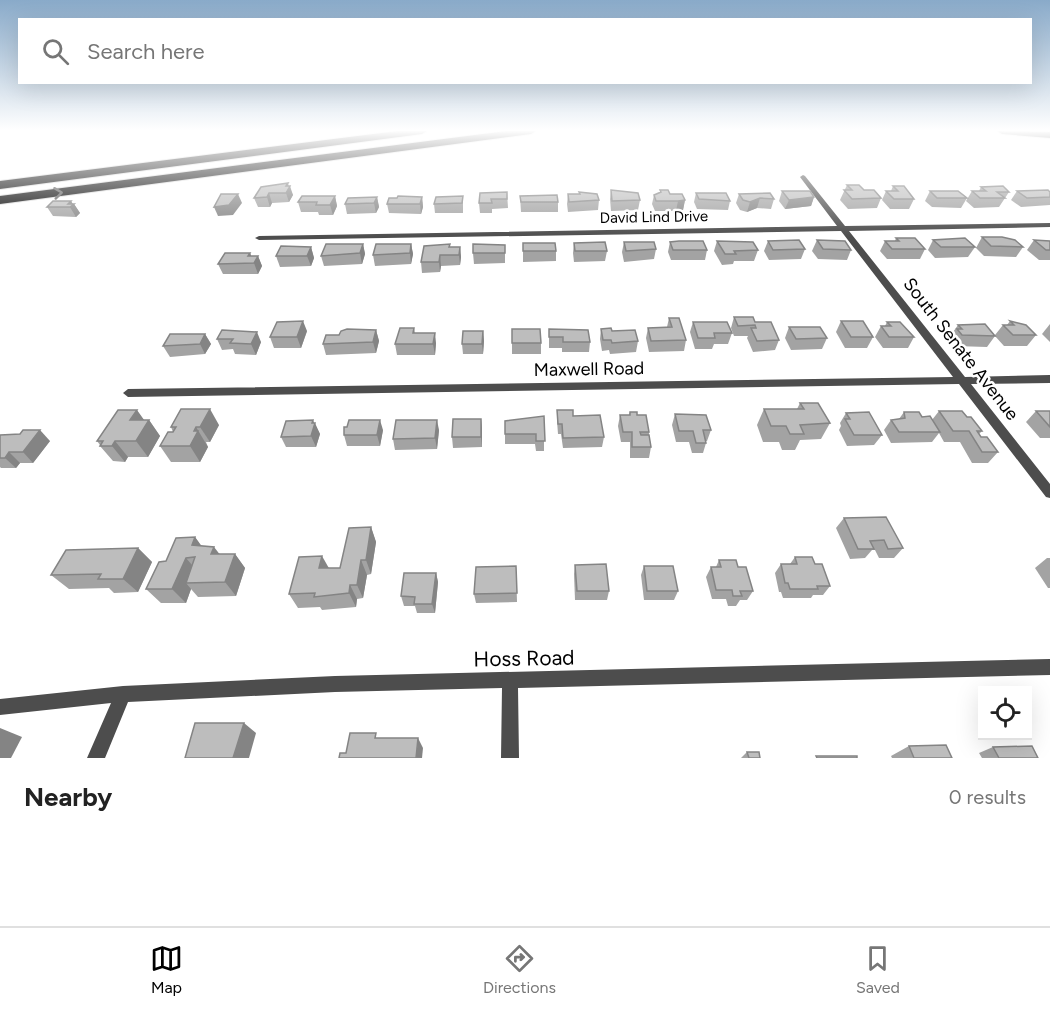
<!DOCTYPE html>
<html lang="en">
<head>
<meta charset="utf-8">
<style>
	:root { --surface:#fff; --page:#f2f2f2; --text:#222; --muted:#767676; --line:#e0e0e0; --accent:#000 }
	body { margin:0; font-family:Figtree,sans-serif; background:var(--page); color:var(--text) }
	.controls { position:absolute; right:18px; bottom:18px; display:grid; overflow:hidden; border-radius:0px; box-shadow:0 6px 24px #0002 }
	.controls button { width:54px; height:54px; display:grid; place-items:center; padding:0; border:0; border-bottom:2px solid var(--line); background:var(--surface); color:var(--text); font:30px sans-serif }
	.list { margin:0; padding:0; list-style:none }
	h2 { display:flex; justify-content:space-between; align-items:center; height:78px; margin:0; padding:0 24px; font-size:26px }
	h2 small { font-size:20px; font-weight:400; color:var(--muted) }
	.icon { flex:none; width:33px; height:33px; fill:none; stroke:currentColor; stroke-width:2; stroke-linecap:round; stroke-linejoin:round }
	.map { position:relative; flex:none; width:1050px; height:758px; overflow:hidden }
	.search { position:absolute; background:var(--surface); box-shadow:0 6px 24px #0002; left:18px; right:18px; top:18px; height:66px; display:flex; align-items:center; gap:15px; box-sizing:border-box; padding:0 21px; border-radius:0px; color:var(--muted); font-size:22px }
	.sheet { height:168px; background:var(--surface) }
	nav { display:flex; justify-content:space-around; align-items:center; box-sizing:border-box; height:84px; border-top:2px solid var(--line); background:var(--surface); font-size:16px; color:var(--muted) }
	nav a { display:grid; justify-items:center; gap:3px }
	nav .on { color:var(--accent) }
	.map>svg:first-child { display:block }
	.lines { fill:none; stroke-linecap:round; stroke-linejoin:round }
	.highway-casing { stroke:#dbdbdb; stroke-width:2 }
	.minor { fill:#4d4d4d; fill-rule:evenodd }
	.highway { fill:#000; fill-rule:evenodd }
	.wall { fill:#a3a3a3 }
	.shaded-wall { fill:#848484 }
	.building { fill:#bdbdbd; stroke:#848484; stroke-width:1.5 }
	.oneway { stroke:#595959 }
	.labels { text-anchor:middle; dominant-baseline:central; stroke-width:5; stroke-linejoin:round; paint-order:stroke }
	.far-street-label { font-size:15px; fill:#000; stroke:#fff }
	.street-label { font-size:18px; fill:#000; stroke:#fff }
	.near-street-label { font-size:21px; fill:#000; stroke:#fff }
</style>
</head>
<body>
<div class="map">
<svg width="1050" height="758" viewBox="0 0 1050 758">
	<rect width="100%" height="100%" fill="#fff"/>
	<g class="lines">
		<g class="highway-casing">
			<g id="highway">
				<path d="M397,131H427L422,134L0,189V181Z"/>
				<path d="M506,131H536L531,134L0,204V196Z"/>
				<path d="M997,131L1050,132V138L1002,134Z"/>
			</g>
		</g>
		<g class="minor">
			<path d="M803,175L805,176L845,226L1050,223V227L849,231L965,377L1050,375V383L971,384L1050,484V498L1046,497L959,384L128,397L123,393L128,389L953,377L841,231L259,240L255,238L259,236L837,226L800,177Z"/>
			<path d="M1050,659V675L518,688L519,758H501L502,688L335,692L128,702L105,758H87L111,703L0,715V699L123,686L335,676Z"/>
		</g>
		<use href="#highway" class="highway"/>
	</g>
	<g class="wall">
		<path d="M847,185L864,190L881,198L877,208L848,209L840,200Z"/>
		<path d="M288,186L293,195L289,202L272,203L270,207H258L254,198Z"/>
		<path d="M893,186L914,199L909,209H890L882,200L886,191H891Z"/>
		<path d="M981,187L1009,192L999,207L974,208L966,201L972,191H979Z"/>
		<path d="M611,190L640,200L638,210L611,211L610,199Z"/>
		<path d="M660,190L685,200L683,210L676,211H655L652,204L654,195L660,193Z"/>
		<path d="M782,191L814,197L811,206L785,209L779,201Z"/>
		<path d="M930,191L967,198L961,208L932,207L925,201Z"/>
		<path d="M1017,191L1050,192V205L1021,207L1011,200Z"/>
		<path d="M507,192L508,208L492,209V213H480L479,203Z"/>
		<path d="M579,192L599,200L598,210L568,212L567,204L568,194H579Z"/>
		<path d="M696,193L730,201L728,210L697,209L694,202Z"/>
		<path d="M739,194L774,199L771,209L757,208L747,212L740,210L736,203Z"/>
		<path d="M335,196L337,206L333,215H319L318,212H301L298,202Z"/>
		<path d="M463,196V213H435L434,204Z"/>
		<path d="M520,196L558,202V212H521Z"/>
		<path d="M377,197L379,207L376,213L347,214L345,204Z"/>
		<path d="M422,197L423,207L421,214L389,213L387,204L397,198Z"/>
		<path d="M71,201L73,204H74L80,213L76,217L53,216L47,207Z"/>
		<path d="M982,237L1023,247L1016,257L984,256L976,248Z"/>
		<path d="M896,238L925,249L920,259H887L880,251L885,241H895Z"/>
		<path d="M817,240L851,250L847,260L818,259L812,251Z"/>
		<path d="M933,240L975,247L968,257L935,258L928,250Z"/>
		<path d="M1034,240L1050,241V260H1039L1027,250Z"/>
		<path d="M717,241L758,250L754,261H734L733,264L722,265L714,251Z"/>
		<path d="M768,241L805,249L801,259L769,260L764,251Z"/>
		<path d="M624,242L656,249L654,259L624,262L622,252Z"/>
		<path d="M670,242L707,250L705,260H671L668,252Z"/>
		<path d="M523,243L556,251V261L523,262Z"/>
		<path d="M574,243L607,251L605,261L574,262L573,253Z"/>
		<path d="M363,244L365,254L362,264L324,266L321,256Z"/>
		<path d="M411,244L413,254L411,264L375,266L373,255Z"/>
		<path d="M450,244V247H460L461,257L460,265L441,266L440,272L422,273L421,262Z"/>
		<path d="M505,245V263L474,264L473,253Z"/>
		<path d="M311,247L314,258L311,266L280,267L276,256Z"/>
		<path d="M250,253L251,256H258L262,266L258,274H223L218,264Z"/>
		<path d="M734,317L755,322L779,340L775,350L753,352L747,338L748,336H734L731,328Z"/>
		<path d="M669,318L686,340L684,351L649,352L646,338L648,328L667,327Z"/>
		<path d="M841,321L873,337L867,348H845L836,332Z"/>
		<path d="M1010,321L1036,335L1027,346H1004L995,336L987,347L955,346L950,340L952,337L951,335L958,325L995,335L1003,325H1007Z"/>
		<path d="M693,322L732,333L728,344H714L712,349H695L690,332Z"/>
		<path d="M887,322L914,337L908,348H883L875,337L881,326H885Z"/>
		<path d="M1050,324V342L1042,334Z"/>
		<path d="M789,327L827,338L822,349L791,350L785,338Z"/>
		<path d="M414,328L415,333L436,343L435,355H397L395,344Z"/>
		<path d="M512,329L541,343V354H512Z"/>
		<path d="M549,329L590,342L589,352H562V348H549Z"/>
		<path d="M601,329L612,331L638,341L636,352L610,354L609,350L602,351L600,339Z"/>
		<path d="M222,330L261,342L256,355L235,354L233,349L222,350L217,339Z"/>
		<path d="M376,330L379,341L376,353L326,355L323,344L339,335Z"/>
		<path d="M307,331L301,348H274L270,337Z"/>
		<path d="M483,331L484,341L483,354H463L462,344Z"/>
		<path d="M205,334L211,344L205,354L170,357L163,346Z"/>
		<path d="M800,403L830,423L821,439L800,440L795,450H782L779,442H763L757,425L764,409H797Z"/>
		<path d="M557,410L573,416L604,437L602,447L563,448L561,434H558L557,421Z"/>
		<path d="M939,411L967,417L982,431L979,434L981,437L998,452L988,463H972L960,442H944L939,433L932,442L891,443L884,430L891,420L899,419L904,412L932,420Z"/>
		<path d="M1036,411H1050V438H1040L1026,422Z"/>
		<path d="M630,412L637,415L649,432V435L651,447L649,458H630V442H621L618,426L620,415H629Z"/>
		<path d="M846,413L882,435L874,445L847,446L839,430L841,426L840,423Z"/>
		<path d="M675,414L711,430L707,441H706V443L703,453H692L689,442H676L672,425Z"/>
		<path d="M544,416V451H536L535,444H505V434Z"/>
		<path d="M481,419L482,429V447L453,448L452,437Z"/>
		<path d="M144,420H149L160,436L148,457H128L125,462L113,461L100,446V445L97,441Z"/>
		<path d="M314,423L320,434L316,447H286L281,437Z"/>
		<path d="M219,425L210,442H206L208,447L200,462H171L160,446L173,432L171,427Z"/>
		<path d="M383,430L380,446H347L344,435Z"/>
		<path d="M439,430L437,449L395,450L393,439Z"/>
		<path d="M0,435L50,441L33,463H20L16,468H1L0,467Z"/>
		<path d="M844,518L903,548L894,558H879L875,550H872L865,558L850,559L836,528Z"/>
		<path d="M371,527L376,542L371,574L367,575L363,598L357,599L356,607L322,610L320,607L298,608L289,594L329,568H340Z"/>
		<path d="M195,537L201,546L220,554H235L245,568L236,596L198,597L191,589L186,603H161L146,589L166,561Z"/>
		<path d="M138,548L152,562L138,592L114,593L109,588L69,589L51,575Z"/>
		<path d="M795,557L815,564L830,586L823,595H813L811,598H783L781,592H779L775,573L781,564H790Z"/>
		<path d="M1047,558H1050V588H1048L1035,568Z"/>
		<path d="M719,560L738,567L753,591L747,600H740L736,606H728L726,599H712L706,577L711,567H716Z"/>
		<path d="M575,565L609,591L607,600H575L574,574Z"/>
		<path d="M516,566L517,602L476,603L474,594Z"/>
		<path d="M644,566L678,591L674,600H644L641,575Z"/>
		<path d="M436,573L438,582L435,613H417L415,606H404L401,596Z"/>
		<path d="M909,746L952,758H892L891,756Z"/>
		<path d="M993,747L1038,758H982L979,753Z"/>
		<path d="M747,752L760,758H741Z"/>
	</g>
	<g class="shaded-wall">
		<path d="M288,183L289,188L290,186L293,195L289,202L286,193V186Z"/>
		<path d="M269,193L272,203L270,207L267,197Z"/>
		<path d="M238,194L242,203L233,215L218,216L214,207Z"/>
		<path d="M335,196L337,206L333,215L330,205Z"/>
		<path d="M377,197L379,207L376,213L374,203Z"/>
		<path d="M422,197L423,207L421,214L420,204Z"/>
		<path d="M814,197L811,206L785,209L789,200Z"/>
		<path d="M760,198L757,208L747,212L750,202Z"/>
		<path d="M685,200L683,210L676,211L678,201Z"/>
		<path d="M71,201L73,205L74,204L80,213L76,217L68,204Z"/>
		<path d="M363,244L365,254L362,264L360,253Z"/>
		<path d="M411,244L413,254L411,264L410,253Z"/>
		<path d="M311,247L314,258L311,266L307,256Z"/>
		<path d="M460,247L461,257L460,265L459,255Z"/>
		<path d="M250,253L254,263L258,256L262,266L258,274L254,263L248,256Z"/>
		<path d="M440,255L441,266L440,272L439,262Z"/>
		<path d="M303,321L307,331L301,348L297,337Z"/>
		<path d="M376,330L379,341L376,353L373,342Z"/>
		<path d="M483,331L484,341L483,354L482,344Z"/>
		<path d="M257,332L261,342L256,355L251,344Z"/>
		<path d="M435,333L436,343L435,355L433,344Z"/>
		<path d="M205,334L211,344L205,354L200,344Z"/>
		<path d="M210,409L219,425L210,442L200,427Z"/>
		<path d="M137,410L147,424L149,420L160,436L148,457L136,441L130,420Z"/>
		<path d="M481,419L482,429V447L481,437Z"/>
		<path d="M313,420L315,425V423L320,434L316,447L311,436Z"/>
		<path d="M380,420L383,430L380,446L377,435Z"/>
		<path d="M437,420L439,430L437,449L435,438Z"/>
		<path d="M196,427L208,447L200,462L190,446Z"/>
		<path d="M40,430L50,441L33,463L23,452Z"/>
		<path d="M115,441L128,457L125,462L112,446Z"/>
		<path d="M9,452L20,463L16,468L5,458Z"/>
		<path d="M371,527L376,542L371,574L366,560Z"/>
		<path d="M195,537L206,552L192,545Z"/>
		<path d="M214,547L225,561L211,554Z"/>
		<path d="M138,548L152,562L138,592L123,579Z"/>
		<path d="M235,554L245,568L236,596L225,582Z"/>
		<path d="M322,556L330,570L319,568Z"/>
		<path d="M186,558L198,572L186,583L191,589L186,603L172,589Z"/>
		<path d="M361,560L367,575L363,598L357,585Z"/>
		<path d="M436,573L438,582L435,613L432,604Z"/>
		<path d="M350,585L357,599L356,607L349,593Z"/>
		<path d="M244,723L256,733L249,758H233Z"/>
		<path d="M0,728L22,737L11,758H0Z"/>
		<path d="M418,738L423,748L422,758H416Z"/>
	</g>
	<g class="building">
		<path d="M288,183L286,186H290L286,193H269L267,197L254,198L261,187Z"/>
		<path d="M847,185H859L864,190H874L881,198L852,199L844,190H852Z"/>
		<path d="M893,186H904L914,199H894L886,191H898Z"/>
		<path d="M1003,186L1009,192H997L1005,198H980L972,191H986L981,187Z"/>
		<path d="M611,190L638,193L640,200L612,201Z"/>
		<path d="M660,190H668L670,194H682L685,200L678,201H656L654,195L661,192Z"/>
		<path d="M1048,190L1050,192V197L1027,198L1017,191Z"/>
		<path d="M782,191H810L814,197L789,200Z"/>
		<path d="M930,191H958L967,198H937Z"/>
		<path d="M507,192V199H491L492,203H479L480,193Z"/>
		<path d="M579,192L597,194L599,200L569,202L568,194H580Z"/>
		<path d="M696,193H726L730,201L699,199Z"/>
		<path d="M770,193L774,199L760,198L750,202L743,200L739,194Z"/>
		<path d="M221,194H238L229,205L214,207Z"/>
		<path d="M557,195L558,202H521L520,196Z"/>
		<path d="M302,196H335L330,205H316L317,202H298Z"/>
		<path d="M398,196L422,197L420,204H387L389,198H397Z"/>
		<path d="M463,196L462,203L434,204L436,197Z"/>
		<path d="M377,197L374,203L345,204L348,198Z"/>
		<path d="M53,201H71L68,204H74L70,207H47Z"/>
		<path d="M982,237H1002L1015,240L1023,247L991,246Z"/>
		<path d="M896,238H915L925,249H892L885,241H899Z"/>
		<path d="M965,238L975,247H941L933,240Z"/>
		<path d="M799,240L805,249L773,250L768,241Z"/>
		<path d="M817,240L845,241L851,250L823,249Z"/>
		<path d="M1034,240L1050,241V250H1046Z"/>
		<path d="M679,241H703L707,250H673L670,242Z"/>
		<path d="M717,241L753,242L758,250L734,251L736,254H725Z"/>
		<path d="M605,242L607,251H575L574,243Z"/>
		<path d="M624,242H654L656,249L626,251Z"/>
		<path d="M523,243H555L556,251H523Z"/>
		<path d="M326,244H363L360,253L321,256Z"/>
		<path d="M376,244H411L410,253L373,255Z"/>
		<path d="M450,244L449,247H460L459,255H440L439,262H421L424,246Z"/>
		<path d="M473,244L505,245V253H473Z"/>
		<path d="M281,246L311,247L307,256H276Z"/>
		<path d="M225,253H250L248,256H258L254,263L218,264Z"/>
		<path d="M734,317H753L755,322H771L779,340L757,341L751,328H756L755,325L738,326Z"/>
		<path d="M669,318H679L686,340L651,341L648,328L672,327Z"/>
		<path d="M303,321L297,337H270L277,322Z"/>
		<path d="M841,321H863L873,337H851Z"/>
		<path d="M1010,321L1026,325L1036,335H1013L1003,325H1014Z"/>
		<path d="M693,322H727L732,333H714L715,338H698Z"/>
		<path d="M887,322H900L914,337H889L881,326H891Z"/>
		<path d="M985,324L995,336L962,335L957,329H962L958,325Z"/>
		<path d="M789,327H820L827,338L796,339Z"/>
		<path d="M400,328H414L413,333H435L433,344H395Z"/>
		<path d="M611,328L612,331L635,330L638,341L612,343L611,340H603L601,329Z"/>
		<path d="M347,329L376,330L373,342L323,344L326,335H339L341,331Z"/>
		<path d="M512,329H540L541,343H512Z"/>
		<path d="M549,329L588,330L590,342H563V337H549Z"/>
		<path d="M222,330L257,332L251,344L230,343L233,339H217Z"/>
		<path d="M463,331H483L482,344H462Z"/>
		<path d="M170,334H205L200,344L163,346Z"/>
		<path d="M800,403H818L830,423L800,425L804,434H790L786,426H771L764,409H804Z"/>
		<path d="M181,409H210L200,427H196L194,431H198L190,446H160L168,432H173L176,427H171Z"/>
		<path d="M118,410H137L130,420H149L136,441H115L112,446H100L103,441H97Z"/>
		<path d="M557,410H573V416L600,415L604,437L563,438L562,424H558Z"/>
		<path d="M939,411H962L967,417H971L982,431H977L981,437H987L998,452H982L969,431H953Z"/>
		<path d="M1036,411H1050V427Z"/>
		<path d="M630,412H637V415H646L649,432H640L641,435H649L651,447H632V432H623L620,415H630Z"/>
		<path d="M869,412L882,435H854L845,419H850L846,413Z"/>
		<path d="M904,412H919L922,417L930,416L940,432H899L891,420L905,418Z"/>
		<path d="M675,414L706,415L711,430H703L706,443H696L693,431H679Z"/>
		<path d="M544,416L545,441H536V434H505V421Z"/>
		<path d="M453,419H481V437H452Z"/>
		<path d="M313,420L312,423H315L311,436L281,437L286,421Z"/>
		<path d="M349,420H380L377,435H344V427H347Z"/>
		<path d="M396,420H437L435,438L393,439Z"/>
		<path d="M23,430H40L23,452H9L5,458H0V435L20,434Z"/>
		<path d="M886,517L903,548L888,549L884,540L870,541L874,549H858L844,518Z"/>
		<path d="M371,527L366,560H361L357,585H350L349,593L314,597L315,593L289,594L299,557L322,556L319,568H340L349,528Z"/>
		<path d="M195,537L192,545L214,547L211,554H235L225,582L186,583L195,557L186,558L172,589H146L159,562L166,561L176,538Z"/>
		<path d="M138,548L123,579H98L101,574L51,575L66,550Z"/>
		<path d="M795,557H812L815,564H822L830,586H817L818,589H790L788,583H785L781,564H797Z"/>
		<path d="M719,560H736L738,567H746L753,591H740L742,596H733L732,590H716L711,567H721Z"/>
		<path d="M606,564L609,591H577L575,565Z"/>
		<path d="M516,566L517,593L474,594L476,567Z"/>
		<path d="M644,566H673L678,591H647Z"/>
		<path d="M404,573H436L432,604H414L415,597L401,596Z"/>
		<path d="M195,723H244L233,758H185Z"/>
		<path d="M350,733H376L375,738H418L416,758H339L340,753H346Z"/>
		<path d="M946,745L952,758H914L909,746Z"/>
		<path d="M1032,746L1038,758H999L993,747Z"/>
		<path d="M747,752H759L760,758H749Z"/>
		<path d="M816,756H857V758H817Z"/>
	</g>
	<defs><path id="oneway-chevron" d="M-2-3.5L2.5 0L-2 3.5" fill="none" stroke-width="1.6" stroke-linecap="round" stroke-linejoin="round" transform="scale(1.5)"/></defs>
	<use class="oneway" href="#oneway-chevron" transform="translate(58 193) rotate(-7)"/>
	<linearGradient id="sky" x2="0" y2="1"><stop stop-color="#89aac9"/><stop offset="0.55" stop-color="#fff"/><stop offset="1" stop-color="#fff" stop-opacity="0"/></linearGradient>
	<rect width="1050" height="237" fill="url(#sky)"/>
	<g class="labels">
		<g class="far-street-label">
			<text transform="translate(654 217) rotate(-1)">David Lind Drive</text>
		</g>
		<g class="street-label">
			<text transform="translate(961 349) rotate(52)">South Senate Avenue</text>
			<text transform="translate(589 369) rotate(-1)">Maxwell Road</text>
		</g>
		<g class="near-street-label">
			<text transform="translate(524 658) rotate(-1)">Hoss Road</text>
		</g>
	</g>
</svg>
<div class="controls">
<button><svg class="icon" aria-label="locate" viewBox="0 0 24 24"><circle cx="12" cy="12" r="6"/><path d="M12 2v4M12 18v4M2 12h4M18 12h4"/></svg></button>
</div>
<div class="search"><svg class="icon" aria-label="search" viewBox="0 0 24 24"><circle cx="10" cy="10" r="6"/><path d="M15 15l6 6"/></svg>Search here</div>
</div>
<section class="sheet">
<h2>Nearby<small>0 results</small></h2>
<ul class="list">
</ul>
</section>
<nav>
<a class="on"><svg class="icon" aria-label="map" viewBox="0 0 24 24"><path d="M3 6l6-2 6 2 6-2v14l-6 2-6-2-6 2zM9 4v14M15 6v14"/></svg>Map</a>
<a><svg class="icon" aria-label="directions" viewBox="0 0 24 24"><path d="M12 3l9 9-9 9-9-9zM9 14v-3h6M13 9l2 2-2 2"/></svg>Directions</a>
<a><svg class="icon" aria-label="saved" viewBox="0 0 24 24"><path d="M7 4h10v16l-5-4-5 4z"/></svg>Saved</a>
</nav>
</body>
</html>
